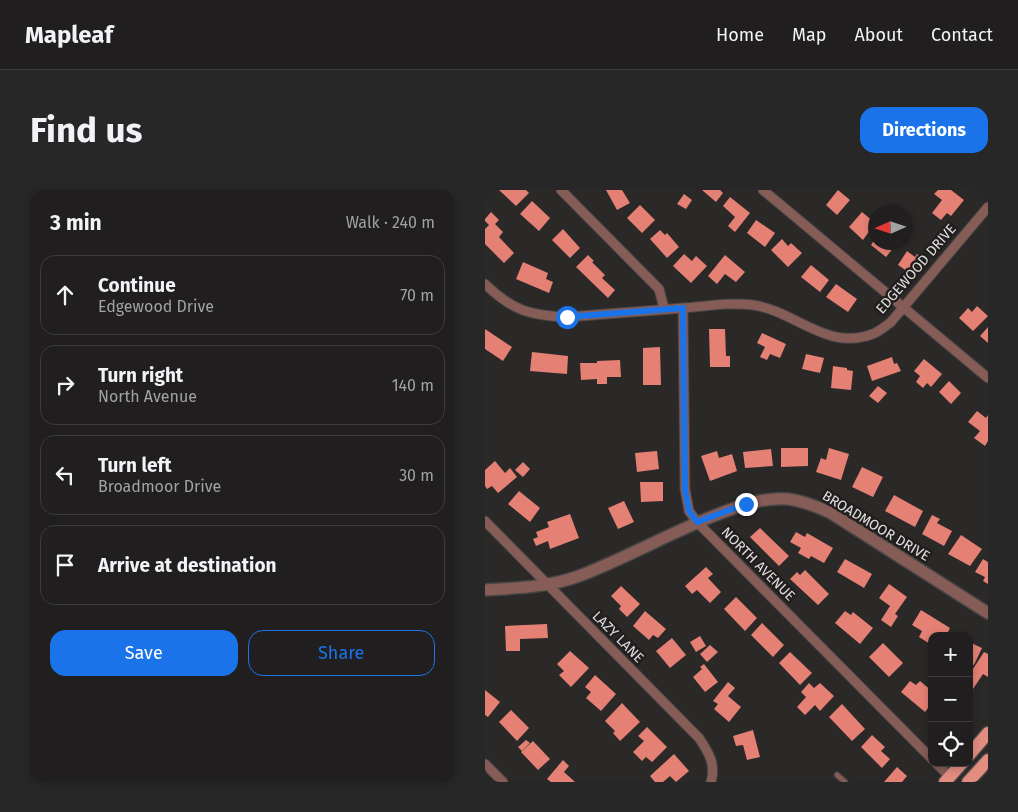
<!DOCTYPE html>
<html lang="en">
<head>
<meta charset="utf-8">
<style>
	:root { --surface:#201e1e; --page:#282727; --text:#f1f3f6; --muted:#a2a2a4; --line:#3d3c3c; --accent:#1a73e8 }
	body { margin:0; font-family:"Fira Sans",sans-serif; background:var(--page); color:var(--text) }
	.controls { position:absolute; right:15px; bottom:15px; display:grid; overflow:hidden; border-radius:10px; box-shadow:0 2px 8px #0003 }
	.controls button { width:45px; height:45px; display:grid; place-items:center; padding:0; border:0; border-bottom:1px solid var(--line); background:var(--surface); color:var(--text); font:25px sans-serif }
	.compass { position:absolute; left:383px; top:15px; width:45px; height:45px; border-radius:50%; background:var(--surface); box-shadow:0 2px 8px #0003; rotate:267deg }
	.stop { position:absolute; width:15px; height:15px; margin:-11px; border:4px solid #1a73e8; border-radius:50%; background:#fff }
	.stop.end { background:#1a73e8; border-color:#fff; box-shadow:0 1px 5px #0008 }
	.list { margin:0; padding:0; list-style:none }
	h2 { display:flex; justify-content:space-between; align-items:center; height:65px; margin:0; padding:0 20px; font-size:21px }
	h2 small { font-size:16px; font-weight:400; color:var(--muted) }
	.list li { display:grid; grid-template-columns:32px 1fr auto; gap:15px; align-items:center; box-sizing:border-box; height:80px; margin:0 10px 10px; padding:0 10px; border:1px solid var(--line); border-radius:15px }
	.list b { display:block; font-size:19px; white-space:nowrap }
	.list p { margin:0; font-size:16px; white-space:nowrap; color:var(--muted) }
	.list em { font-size:16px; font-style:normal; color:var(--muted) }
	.actions { display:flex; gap:10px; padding:15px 20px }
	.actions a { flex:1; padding:11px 0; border:1px solid var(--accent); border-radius:15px; text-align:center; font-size:18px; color:var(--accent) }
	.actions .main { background:var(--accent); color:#fff }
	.icon { flex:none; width:28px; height:28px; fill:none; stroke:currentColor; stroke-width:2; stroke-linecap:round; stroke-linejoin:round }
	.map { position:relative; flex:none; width:503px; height:592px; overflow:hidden; border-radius:15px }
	header { display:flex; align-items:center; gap:30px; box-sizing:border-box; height:70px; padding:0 25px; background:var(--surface); border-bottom:1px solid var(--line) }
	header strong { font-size:24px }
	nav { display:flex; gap:28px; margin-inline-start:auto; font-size:18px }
	.intro { display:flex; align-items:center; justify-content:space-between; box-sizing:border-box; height:120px; padding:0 30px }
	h1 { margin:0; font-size:35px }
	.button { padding:12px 22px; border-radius:15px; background:var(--accent); color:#fff; font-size:18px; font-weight:700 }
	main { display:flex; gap:30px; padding:0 30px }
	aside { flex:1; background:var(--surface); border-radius:15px; box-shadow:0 2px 8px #0003 }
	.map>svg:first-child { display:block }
	.building { fill:#e58074 }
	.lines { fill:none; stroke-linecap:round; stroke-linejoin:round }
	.service-casing { stroke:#484545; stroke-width:7 }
	.minor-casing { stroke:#484545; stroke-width:11 }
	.tertiary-casing { stroke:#484545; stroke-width:14 }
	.primary-casing { stroke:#484545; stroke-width:15 }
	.service { stroke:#865c56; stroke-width:4.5 }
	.minor { stroke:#865c56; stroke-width:9 }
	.tertiary { stroke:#865c56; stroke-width:11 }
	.primary { stroke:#e38d81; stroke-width:12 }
	.route { stroke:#1a73e8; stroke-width:6 }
	.labels { text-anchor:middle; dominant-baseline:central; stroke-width:5; stroke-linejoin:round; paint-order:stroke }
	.street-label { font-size:14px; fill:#e0dede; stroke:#211f1e }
</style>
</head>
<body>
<header>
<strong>Mapleaf</strong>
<nav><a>Home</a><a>Map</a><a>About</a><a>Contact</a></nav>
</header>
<div class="intro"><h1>Find us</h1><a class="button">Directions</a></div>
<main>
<aside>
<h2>3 min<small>Walk · 240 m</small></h2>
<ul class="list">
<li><svg class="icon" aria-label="ahead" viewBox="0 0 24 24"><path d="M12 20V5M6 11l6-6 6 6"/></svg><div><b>Continue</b><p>Edgewood Drive</p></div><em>70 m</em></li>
<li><svg class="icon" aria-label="right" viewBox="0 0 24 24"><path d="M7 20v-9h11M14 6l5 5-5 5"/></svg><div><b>Turn right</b><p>North Avenue</p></div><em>140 m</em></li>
<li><svg class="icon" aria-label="left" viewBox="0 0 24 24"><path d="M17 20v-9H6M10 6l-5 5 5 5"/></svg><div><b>Turn left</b><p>Broadmoor Drive</p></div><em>30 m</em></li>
<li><svg class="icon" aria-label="arrive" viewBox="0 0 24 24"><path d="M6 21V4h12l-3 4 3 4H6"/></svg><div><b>Arrive at destination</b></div></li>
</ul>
<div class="actions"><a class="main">Save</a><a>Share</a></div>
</aside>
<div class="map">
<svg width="503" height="592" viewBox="0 0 503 592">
	<rect width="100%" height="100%" fill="#2b2828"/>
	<g class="building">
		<path d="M14,0H41L44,3L31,16Z"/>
		<path d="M121,0H137L145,13L132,20Z"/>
		<path d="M217,0H235L238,3L231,12Z"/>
		<path d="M353,0L365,10L352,25L341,15Z"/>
		<path d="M453,0H466L479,10L466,26L462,23L456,30L447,23L457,10L449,4Z"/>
		<path d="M199,4L207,10L201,19L192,14Z"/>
		<path d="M245,7L265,23L250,42L243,36L250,27L238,16Z"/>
		<path d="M47,11L65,28L54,41L35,24Z"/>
		<path d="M155,15L170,30L157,43L142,28Z"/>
		<path d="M6,22L14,30L10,34L18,42L14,47L29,63L19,73L0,54V39L4,35L0,31V29Z"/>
		<path d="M377,22L390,33L378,50L364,37Z"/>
		<path d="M271,30L290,43L280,57L262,43Z"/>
		<path d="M78,39L95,58L85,68L67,50Z"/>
		<path d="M175,40L180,45L182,43L194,57L182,68L165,49Z"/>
		<path d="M297,49L303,56L306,53L317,63L303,77L286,60Z"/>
		<path d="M390,49V52H406L410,56L401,67L386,55Z"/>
		<path d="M422,61L430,67L432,64L440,69L429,86L413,75Z"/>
		<path d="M199,64L207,71L211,66L222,76L206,93L188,76Z"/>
		<path d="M103,65L109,71L107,72L120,85L117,88L130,100L123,108L91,77Z"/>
		<path d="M240,65L260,82L251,92L240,84L232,94L223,86Z"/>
		<path d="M38,72L63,83L61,89L68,92L64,103L31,89Z"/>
		<path d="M326,75L344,90L335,102L316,87Z"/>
		<path d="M351,94L372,109L363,122L341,107Z"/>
		<path d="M492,116L503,126L488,141L474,128L483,118L487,122Z"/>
		<path d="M503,137V153L495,146Z"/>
		<path d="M0,139L27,157L18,171L0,159Z"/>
		<path d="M224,139H240L241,166H245V177H225Z"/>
		<path d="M277,143L301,154L295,168L285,164L282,170L275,167L280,157L272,153Z"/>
		<path d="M175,157L176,195H158V158Z"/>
		<path d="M47,162L83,166L82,184L45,181Z"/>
		<path d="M321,164L339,168L335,183L317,179Z"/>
		<path d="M407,167L409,174L412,173L416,181L387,191L382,176Z"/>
		<path d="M439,169L457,184L446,197L442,193L438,198L431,192L435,186L429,181Z"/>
		<path d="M135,170L136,187H122V194H112V189L96,190L95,173H112V171Z"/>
		<path d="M348,176L362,178V180L368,181L366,200L346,198Z"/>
		<path d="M464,191L476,203L466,214L454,202Z"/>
		<path d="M393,196L402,203L393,213L384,206Z"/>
		<path d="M492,221L501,228L503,225V251L500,256L489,248L495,241L483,232Z"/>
		<path d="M296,258H323V276L296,277Z"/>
		<path d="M344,258L364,264L356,290L331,282L336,268L341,270Z"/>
		<path d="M286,259L288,276L260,278L258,262Z"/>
		<path d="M172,261L174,279L152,282L150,263Z"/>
		<path d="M232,261L234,268L247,264L252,281L225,291L216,266Z"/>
		<path d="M10,271L20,283L25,278L32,287L13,303L7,296L2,299L0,296V280Z"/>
		<path d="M38,272L45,279L38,287L30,280Z"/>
		<path d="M377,277L398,287L388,307L367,297Z"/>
		<path d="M155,292H178V311L156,312Z"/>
		<path d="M34,301L55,318L45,332L23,314Z"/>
		<path d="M409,305L438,321L430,337L400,321Z"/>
		<path d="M139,311L149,332L133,339L123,318Z"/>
		<path d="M85,324L94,348L65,359L63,351L51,356L48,349L53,347L51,342L64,337L62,332Z"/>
		<path d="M447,325L455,329L452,333L467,341L459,356L437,344Z"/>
		<path d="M275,338L304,366L294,376L265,347Z"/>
		<path d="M311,342L320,347L322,343L348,358L339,373L326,366L324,369L313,363L316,358L305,352Z"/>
		<path d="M476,345L497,359L485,376L463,364Z"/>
		<path d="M360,369L387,384L379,398L352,382Z"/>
		<path d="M498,369L503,372V394L498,391L500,387L490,382Z"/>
		<path d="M221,377L228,384L223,388L236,402L225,413L212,400L207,404L200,396Z"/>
		<path d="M320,380L344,404L333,415L305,389L312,382L315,385Z"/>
		<path d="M404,394L422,407L410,424L413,426L406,437L396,430L405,416L394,408Z"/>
		<path d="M136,396L155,414L142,427L134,419L136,416L126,406Z"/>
		<path d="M251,407L272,428L260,441L239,419Z"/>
		<path d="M436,420L465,438L461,446H447L445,454L434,447L437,441L427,435Z"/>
		<path d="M160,421L181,439L173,448L168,445L164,450L148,436Z"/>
		<path d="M360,421L366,425L368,422L388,438L375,454L350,433Z"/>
		<path d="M277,433L299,455L288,467L266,445Z"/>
		<path d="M62,434L63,448L35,449V461H21L20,436Z"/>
		<path d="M215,446L221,456L211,462L205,452Z"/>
		<path d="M187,448L201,465L185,478L171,461Z"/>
		<path d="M484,452L497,458L489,475L484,473Z"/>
		<path d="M398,453L418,473L404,487L384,467Z"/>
		<path d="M225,455L233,462L222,472L215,464Z"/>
		<path d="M85,461L104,478L86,497L74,485L79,481L72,474Z"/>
		<path d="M305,462L327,483L315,495L294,473Z"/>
		<path d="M499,462L503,464V487L498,484L484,505V485Z"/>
		<path d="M219,474L233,492L220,502L208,487L217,479L215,477Z"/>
		<path d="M110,485L131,504L116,521L101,508L106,502L100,497Z"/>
		<path d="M425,491L431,495L435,491L447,501V513L440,522L416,502Z"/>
		<path d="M243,492L250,498L243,506L256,517L244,532L229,519L233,514L228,511Z"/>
		<path d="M324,493L329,498L335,493L349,506L335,521L330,515L320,525L312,517L321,507L316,502Z"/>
		<path d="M0,500L15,512L3,527L0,525Z"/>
		<path d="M137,513L155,532L135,551L128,543L130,541L120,531Z"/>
		<path d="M357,514L380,539L367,551L344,527Z"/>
		<path d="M26,520L44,538L32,551L14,532Z"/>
		<path d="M162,537L182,557L167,572L161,567L157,571L148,562L159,551L153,546Z"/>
		<path d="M268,540L275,567L262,570L258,555L251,556L248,546Z"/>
		<path d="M387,545L400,557L396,561L405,569L397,578L376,557Z"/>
		<path d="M41,550L45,553L37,561L33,557Z"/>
		<path d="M48,551L65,569L53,580L36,562Z"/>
		<path d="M189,564L204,581L191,592L185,586L178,592H170L165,586Z"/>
		<path d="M78,570L84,576L79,582L90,592H66L62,589Z"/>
		<path d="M412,577L422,586L417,592H399Z"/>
	</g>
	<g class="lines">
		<g class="service-casing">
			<path id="service" d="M352,585L360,592"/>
		</g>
		<g class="minor-casing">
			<g id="minor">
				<path d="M76,0L174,99L179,118"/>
				<path d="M278,0L503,188"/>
				<path d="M0,94C27,120 45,126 82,127C121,124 160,121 199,118C223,116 245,112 268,115C311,121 343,163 390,143C396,140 401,136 406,132L503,17"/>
				<path d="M198,118L200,299L204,321L212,332L447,569"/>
				<path d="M0,331L214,548C224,563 231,574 226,592"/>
				<path d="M451,573L465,587"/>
				<path d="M0,574L18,592"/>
			</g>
		</g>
		<g class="tertiary-casing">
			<path id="tertiary" d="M0,400C32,398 64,397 94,386C139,369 181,345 226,327C251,317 276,307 303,309C319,311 333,317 346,323L503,423"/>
		</g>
		<g class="primary-casing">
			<g id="primary">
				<path d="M484,565L503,543"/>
				<path d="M460,592L477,573"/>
				<path d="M483,592L503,570"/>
			</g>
		</g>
		<use href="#service" class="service"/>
		<use href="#minor" class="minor"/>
		<use href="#tertiary" class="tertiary"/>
		<use href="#primary" class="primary"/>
	</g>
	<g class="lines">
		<path class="route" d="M82,127L198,118L200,299L204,321L212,332L261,314"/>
	</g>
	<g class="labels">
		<g class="street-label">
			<text transform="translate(431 79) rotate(-49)">EDGEWOOD DRIVE</text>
			<text transform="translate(391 336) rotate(31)">BROADMOOR DRIVE</text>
			<text transform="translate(273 374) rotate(45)">NORTH AVENUE</text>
			<text transform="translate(133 447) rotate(45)">LAZY LANE</text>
		</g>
	</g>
</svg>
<div class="controls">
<button>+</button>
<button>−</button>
<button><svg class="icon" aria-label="locate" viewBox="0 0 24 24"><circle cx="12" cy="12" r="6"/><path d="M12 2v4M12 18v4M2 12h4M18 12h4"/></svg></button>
</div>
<svg class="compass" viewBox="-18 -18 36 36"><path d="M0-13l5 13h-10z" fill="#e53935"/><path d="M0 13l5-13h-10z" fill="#a2a2a4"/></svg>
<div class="stop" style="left:82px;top:127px"></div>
<div class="stop end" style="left:261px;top:314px"></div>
</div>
</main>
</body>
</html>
